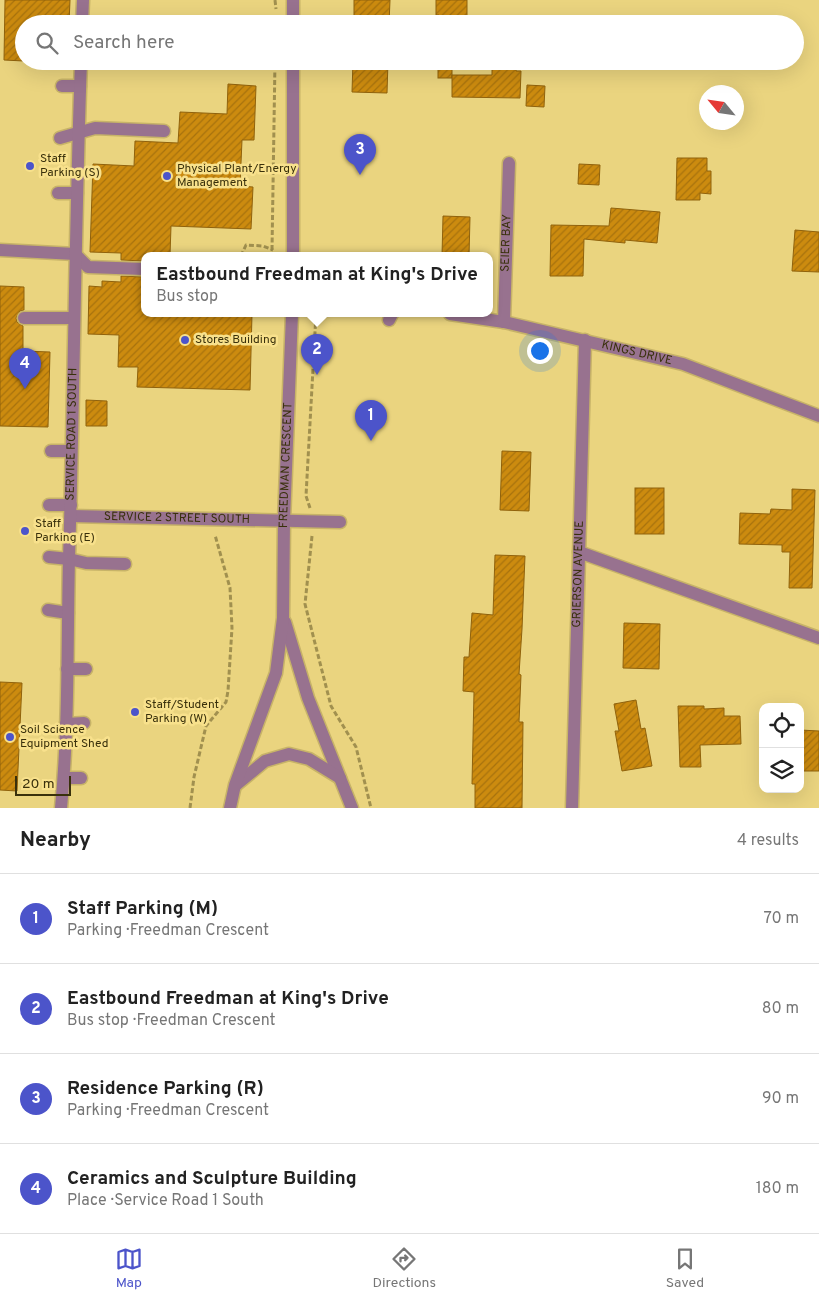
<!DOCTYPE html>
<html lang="en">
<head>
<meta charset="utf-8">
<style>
	:root { --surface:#fff; --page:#f2f2f2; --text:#222; --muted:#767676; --line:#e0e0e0; --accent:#4c54ca }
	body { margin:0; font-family:Overpass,sans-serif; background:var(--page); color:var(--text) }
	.controls { position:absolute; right:15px; bottom:15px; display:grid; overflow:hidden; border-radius:10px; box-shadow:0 5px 20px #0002 }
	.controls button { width:45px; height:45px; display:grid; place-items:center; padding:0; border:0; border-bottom:1px solid var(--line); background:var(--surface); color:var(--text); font:25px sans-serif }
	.compass { position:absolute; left:699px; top:85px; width:45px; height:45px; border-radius:50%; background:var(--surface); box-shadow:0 5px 20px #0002; rotate:299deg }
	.scale { position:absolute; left:15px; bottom:12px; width:56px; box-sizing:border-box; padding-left:5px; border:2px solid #39300b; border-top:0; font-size:14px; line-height:18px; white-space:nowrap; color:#39300b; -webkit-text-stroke:4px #f8e18c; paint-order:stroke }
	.you { position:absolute; left:539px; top:350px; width:18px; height:18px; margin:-12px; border:4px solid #fff; border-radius:50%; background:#1a73e8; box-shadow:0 0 0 8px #1a73e833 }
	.badge { display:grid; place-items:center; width:32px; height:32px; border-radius:50%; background:var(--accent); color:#fff; font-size:16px; font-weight:700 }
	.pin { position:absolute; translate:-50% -41px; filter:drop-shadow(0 1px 2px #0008) }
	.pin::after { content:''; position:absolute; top:26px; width:18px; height:15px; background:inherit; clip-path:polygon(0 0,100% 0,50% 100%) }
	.popup { position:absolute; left:141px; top:252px; width:352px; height:65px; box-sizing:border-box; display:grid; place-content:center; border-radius:10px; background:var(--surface); filter:drop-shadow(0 1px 4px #0005); font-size:16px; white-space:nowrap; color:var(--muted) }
	.popup b { font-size:19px; color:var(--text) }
	.popup::after { content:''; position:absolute; left:50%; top:100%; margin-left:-10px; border:10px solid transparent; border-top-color:var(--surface) }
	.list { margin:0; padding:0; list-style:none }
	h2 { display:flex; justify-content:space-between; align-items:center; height:65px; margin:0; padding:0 20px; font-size:21px }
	h2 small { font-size:16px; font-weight:400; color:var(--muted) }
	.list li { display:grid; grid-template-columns:32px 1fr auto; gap:15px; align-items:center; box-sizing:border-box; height:90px; padding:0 20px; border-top:1px solid var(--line) }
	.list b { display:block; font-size:19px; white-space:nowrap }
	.list p { margin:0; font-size:16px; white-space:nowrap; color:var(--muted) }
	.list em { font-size:16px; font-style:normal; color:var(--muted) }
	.icon { flex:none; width:28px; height:28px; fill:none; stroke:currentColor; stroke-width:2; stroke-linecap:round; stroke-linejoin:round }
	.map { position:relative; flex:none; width:819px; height:808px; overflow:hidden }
	.search { position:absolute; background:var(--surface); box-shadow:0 5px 20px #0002; left:15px; right:15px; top:15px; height:55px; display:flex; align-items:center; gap:12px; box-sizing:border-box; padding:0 18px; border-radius:28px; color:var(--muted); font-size:19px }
	.sheet { height:425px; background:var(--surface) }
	nav { display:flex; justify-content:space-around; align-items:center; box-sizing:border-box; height:70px; border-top:1px solid var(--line); background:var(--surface); font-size:14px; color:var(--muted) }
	nav a { display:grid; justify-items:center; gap:2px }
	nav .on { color:var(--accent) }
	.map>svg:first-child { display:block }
	.building { fill:url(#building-hatch); stroke:#90620c }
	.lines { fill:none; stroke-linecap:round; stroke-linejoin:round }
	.minor-casing { stroke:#c7b368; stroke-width:15 }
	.path { stroke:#a1904f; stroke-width:3; stroke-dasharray:5 2.5; stroke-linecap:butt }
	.minor { stroke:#98728f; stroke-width:12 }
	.poi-dot { fill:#4c54ca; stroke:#f8e18c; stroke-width:2 }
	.labels { text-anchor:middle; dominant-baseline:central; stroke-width:5; stroke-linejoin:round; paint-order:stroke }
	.poi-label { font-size:12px; fill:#39300b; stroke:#f8e18c; text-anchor:start }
	.street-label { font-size:12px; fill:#39300b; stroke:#f8e18c }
</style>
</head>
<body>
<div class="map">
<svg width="819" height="808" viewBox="0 0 819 808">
	<defs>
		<pattern id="building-hatch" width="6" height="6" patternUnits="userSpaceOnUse" patternTransform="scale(1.25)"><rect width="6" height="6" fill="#cc8b0f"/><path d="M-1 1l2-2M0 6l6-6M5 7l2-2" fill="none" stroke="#a7720d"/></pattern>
	</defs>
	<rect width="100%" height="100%" fill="#ead47f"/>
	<g class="building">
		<path d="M5,0H70L69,24H24V61L4,60Z"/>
		<path d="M354,0H390L389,24H354Z"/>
		<path d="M436,0H467V24H439V15H436Z"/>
		<path d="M353,61H388L387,93L352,92Z"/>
		<rect x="438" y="61" width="14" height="17"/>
		<path d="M492,61H517L516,71H521L520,98L452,97V75H492Z"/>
		<path d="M228,84L256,86L254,140H242L240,186L253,187L251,229L171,226L170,255L144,254V261L121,260V253L90,252L93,164L134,166L135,141L178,143L180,112L227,114Z"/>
		<path d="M527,85L545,86L544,107L526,106Z"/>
		<path d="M677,158H707V171H711V194L700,193V200H676Z"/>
		<path d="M579,164L600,165L599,185L578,184Z"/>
		<path d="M611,208L660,212L657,243L625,240V243L584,239L583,276H550L551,225L609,226Z"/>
		<path d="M443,216L470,217L469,256H442Z"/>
		<path d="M795,230L819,232V272L792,271Z"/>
		<path d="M121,276L144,277V314H252L250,390L137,387L138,367H118L119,335L88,334L89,286L102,287V281L121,282Z"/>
		<path d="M0,286L24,287V310L20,311L16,318L17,322L23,326V351L50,352L48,427L0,426Z"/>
		<path d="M86,400L107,401V426H86Z"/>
		<path d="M502,451L531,452L529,511L500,510Z"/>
		<rect x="635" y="488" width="29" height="46"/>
		<path d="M792,489L815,490L812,588H789L790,552H782V545L739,544L740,513L770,514L771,509L792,510Z"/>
		<path d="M495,555L525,556L522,629L519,674L521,675L519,722H523L522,808H475V784H472L474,692L463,691L464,657H469L472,613L493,615Z"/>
		<path d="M624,623L660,624L659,669L623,668Z"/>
		<path d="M0,682L22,683L17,791L0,790Z"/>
		<path d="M636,700L641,729L645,728L652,766L622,771L615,731H619L614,704Z"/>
		<path d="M678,706H704V709L724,708V716H740L741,744L700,745L701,767H680Z"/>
		<path d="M800,730L819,731V771H800Z"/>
	</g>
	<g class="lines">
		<g class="minor-casing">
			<g id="minor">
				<path d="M293,0V24"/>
				<path d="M82,24L83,0"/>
				<path d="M62,86H80"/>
				<path d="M60,138L95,128L164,131"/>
				<path d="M58,193H77"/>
				<path d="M0,250L75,254"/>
				<path d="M75,254L88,267L144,269"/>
				<path d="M293,256V61"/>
				<path id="s1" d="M450,314L504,322L683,364L819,416"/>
				<path d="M24,318H74"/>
				<path d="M389,320L392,314"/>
				<path id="s2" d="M504,322L509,163"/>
				<path d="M51,451H71"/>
				<path d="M49,505H71"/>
				<path id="s3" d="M71,516L340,522"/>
				<path d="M579,552L819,638"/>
				<path d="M49,557L69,559L86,563L125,564"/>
				<path d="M48,610L68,613"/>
				<path d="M285,622L308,698L352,808"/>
				<path d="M67,669H86"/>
				<path d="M66,724L84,723"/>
				<path d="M64,778H81"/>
				<path d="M236,785L265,761L289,754L309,759L340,778"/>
				<path id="s4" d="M61,808C69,725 67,642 69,559C74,393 75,227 81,61"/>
				<path id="s5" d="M230,808L235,785L276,673L283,618L284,521L292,314"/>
				<path id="s6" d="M572,808L585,340"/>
			</g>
		</g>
		<g class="path">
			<path d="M275,0L276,9"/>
			<path d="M272,250L275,61"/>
			<path d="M241,256L246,245L263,246L273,250"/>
			<path d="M310,508L306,496L316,314"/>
			<path d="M312,536L305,604L331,706L356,747L371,808"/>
			<path d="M190,808L194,777L206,726L226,702L228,691L232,628L230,588L215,535"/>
		</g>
		<use href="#minor" class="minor"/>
	</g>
	<g class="poi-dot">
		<circle cx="30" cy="166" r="5"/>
		<circle cx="167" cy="176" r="5"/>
		<circle cx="185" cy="340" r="5"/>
		<circle cx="25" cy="531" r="5"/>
		<circle cx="135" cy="712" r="5"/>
		<circle cx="10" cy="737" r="5"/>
	</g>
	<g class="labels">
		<g class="poi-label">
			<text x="40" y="159">Staff<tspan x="40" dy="14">Parking (S)</tspan></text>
			<text x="177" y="169">Physical Plant/Energy<tspan x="177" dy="14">Management</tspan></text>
			<text x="195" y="340">Stores Building</text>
			<text x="35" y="524">Staff<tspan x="35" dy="14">Parking (E)</tspan></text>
			<text x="145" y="705">Staff/Student<tspan x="145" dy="14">Parking (W)</tspan></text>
			<text x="20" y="730">Soil Science<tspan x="20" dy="14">Equipment Shed</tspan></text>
		</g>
		<g class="street-label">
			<text stroke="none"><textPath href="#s2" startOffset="79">SEIER BAY</textPath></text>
			<text stroke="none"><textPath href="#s1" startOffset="191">KINGS DRIVE</textPath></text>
			<text stroke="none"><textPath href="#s4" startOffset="374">SERVICE ROAD 1 SOUTH</textPath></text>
			<text stroke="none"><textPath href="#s5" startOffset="351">FREEDMAN CRESCENT</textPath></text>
			<text stroke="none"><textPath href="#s3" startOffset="106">SERVICE 2 STREET SOUTH</textPath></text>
			<text stroke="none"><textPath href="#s6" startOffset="234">GRIERSON AVENUE</textPath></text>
		</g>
	</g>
</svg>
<div class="controls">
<button><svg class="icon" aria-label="locate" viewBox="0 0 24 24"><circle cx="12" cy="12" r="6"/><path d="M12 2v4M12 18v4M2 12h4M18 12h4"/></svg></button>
<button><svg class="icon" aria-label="layers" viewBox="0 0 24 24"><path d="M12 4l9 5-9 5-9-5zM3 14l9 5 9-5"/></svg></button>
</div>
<svg class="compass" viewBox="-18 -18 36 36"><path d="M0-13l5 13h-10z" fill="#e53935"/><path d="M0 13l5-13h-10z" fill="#767676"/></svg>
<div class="scale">20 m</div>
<div class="you"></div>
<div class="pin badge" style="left:371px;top:441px">1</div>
<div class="pin badge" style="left:317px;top:375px">2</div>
<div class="popup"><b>Eastbound Freedman at King's Drive</b>Bus stop</div>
<div class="pin badge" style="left:360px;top:175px">3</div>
<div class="pin badge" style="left:25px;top:389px">4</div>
<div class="search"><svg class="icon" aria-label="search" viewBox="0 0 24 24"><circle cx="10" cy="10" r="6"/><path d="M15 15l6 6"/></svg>Search here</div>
</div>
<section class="sheet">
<h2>Nearby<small>4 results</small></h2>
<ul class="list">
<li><span class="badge">1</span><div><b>Staff Parking (M)</b><p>Parking · Freedman Crescent</p></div><em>70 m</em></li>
<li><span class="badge">2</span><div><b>Eastbound Freedman at King's Drive</b><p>Bus stop · Freedman Crescent</p></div><em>80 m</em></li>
<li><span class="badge">3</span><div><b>Residence Parking (R)</b><p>Parking · Freedman Crescent</p></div><em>90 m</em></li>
<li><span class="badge">4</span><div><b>Ceramics and Sculpture Building</b><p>Place · Service Road 1 South</p></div><em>180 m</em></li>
</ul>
</section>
<nav>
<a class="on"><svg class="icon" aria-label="map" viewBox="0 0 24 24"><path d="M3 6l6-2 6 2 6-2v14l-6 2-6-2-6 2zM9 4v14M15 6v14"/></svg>Map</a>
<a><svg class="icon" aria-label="directions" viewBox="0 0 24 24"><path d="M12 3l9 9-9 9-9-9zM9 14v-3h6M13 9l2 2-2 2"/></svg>Directions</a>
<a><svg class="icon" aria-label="saved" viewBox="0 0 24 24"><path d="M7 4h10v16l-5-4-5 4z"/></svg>Saved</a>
</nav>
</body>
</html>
